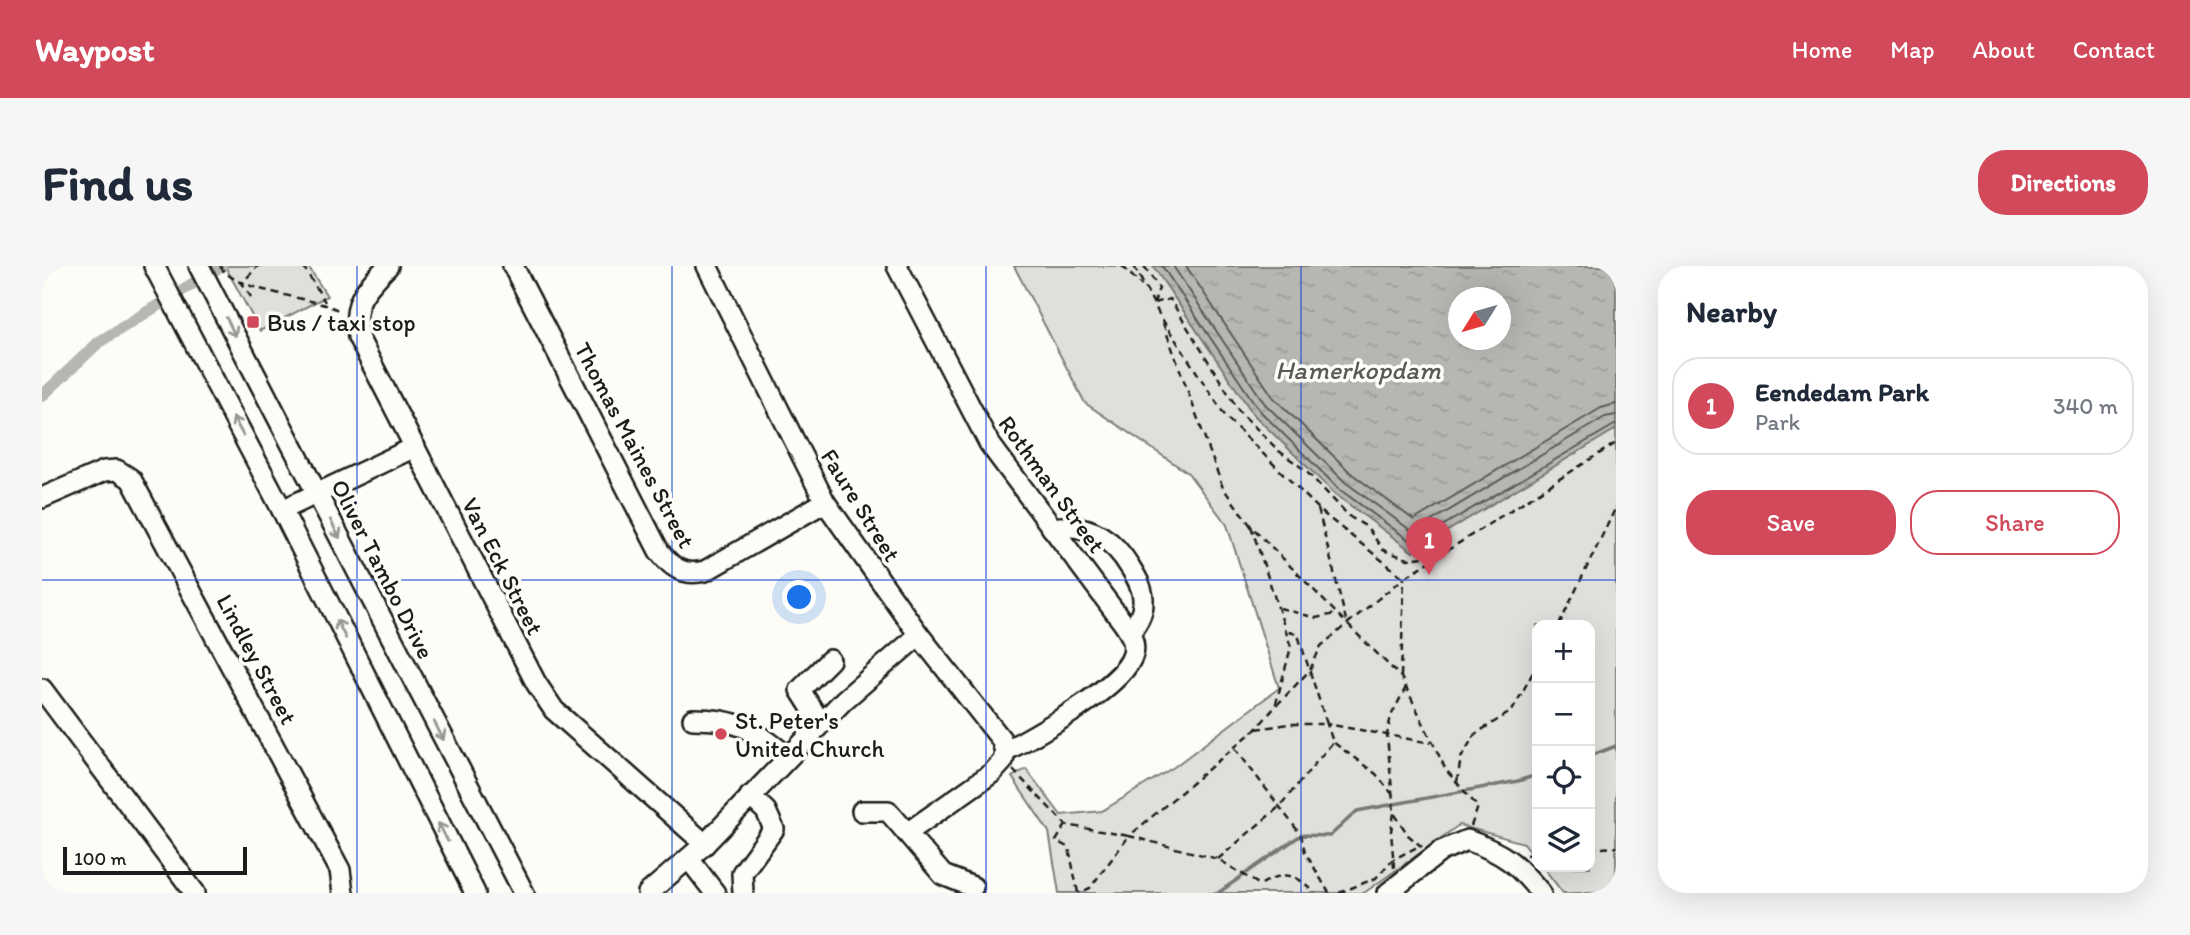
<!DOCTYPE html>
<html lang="en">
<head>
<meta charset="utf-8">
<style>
	:root { --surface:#fff; --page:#f6f6f7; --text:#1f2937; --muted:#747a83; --line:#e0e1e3; --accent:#d1495b }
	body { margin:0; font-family:Itim,sans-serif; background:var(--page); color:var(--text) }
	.controls { position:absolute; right:21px; bottom:21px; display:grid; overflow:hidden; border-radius:14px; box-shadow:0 7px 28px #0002 }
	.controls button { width:63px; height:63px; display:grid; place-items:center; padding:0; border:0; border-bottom:2px solid var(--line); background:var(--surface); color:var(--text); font:35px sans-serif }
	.compass { position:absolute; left:1406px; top:21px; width:63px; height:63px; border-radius:50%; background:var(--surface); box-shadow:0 7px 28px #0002; rotate:233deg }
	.scale { position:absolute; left:21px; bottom:18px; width:184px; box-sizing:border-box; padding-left:7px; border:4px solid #1c1c1c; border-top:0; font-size:19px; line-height:24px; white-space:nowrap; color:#1c1c1c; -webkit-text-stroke:5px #fdfcf7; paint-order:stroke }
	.you { position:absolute; left:758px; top:332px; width:24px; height:24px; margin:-18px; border:5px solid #fff; border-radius:50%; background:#1a73e8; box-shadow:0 0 0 10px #1a73e833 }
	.badge { display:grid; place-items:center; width:46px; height:46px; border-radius:50%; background:var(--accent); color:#fff; font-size:23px; font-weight:700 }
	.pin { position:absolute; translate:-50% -58px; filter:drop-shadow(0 2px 4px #0008) }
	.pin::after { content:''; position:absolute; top:37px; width:24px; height:21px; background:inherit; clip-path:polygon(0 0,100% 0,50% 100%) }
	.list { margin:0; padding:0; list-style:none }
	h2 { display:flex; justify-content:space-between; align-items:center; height:91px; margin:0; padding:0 28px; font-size:30px }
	h2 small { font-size:23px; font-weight:400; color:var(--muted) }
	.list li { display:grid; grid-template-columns:46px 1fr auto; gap:21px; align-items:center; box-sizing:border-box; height:98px; margin:0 14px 14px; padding:0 14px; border:2px solid var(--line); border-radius:28px }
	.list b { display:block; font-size:26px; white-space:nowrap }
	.list p { margin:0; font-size:23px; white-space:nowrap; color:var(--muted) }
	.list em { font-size:23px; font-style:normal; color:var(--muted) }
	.actions { display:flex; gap:14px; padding:21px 28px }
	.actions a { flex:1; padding:16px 0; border:2px solid var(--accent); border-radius:28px; text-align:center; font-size:24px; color:var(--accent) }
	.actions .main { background:var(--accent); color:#fff }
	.icon { flex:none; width:38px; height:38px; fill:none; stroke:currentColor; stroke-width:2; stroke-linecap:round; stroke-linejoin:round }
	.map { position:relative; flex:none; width:1574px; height:627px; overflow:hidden; border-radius:28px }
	header { display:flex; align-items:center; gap:42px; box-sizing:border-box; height:98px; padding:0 35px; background:var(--accent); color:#fff }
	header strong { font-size:33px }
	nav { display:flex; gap:38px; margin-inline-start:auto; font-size:24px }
	.intro { display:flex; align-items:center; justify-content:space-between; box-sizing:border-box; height:168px; padding:0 42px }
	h1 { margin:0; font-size:49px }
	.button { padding:18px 32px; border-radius:28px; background:var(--accent); color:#fff; font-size:24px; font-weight:700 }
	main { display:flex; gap:42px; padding:0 42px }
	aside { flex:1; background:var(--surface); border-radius:28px; box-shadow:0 7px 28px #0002 }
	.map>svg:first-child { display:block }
	.park { fill:#e0dfdb; stroke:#7e7e7c; stroke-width:2; fill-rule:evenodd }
	.water { fill:url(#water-ripples); stroke:#797876; stroke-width:2; fill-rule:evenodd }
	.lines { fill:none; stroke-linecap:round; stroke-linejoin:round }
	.shore { stroke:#5a5a58; stroke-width:2 }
	.stream { stroke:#797876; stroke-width:3.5 }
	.canal { stroke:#b7b6b2; stroke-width:12 }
	.minor-casing { stroke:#1c1c1c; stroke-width:24 }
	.path { stroke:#1c1c1c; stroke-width:2.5; stroke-dasharray:7 5; stroke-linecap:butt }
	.minor { stroke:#fdfcf7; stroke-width:19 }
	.oneway { stroke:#989794 }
	.grid { fill:none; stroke:#1d4ed8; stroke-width:2; stroke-opacity:0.55 }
	.poi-dot { fill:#d1495b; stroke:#fdfcf7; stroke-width:2.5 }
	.labels { text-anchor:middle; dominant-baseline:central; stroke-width:7; stroke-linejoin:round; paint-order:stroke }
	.poi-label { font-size:24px; fill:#1c1c1c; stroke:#fdfcf7; text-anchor:start }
	.street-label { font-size:24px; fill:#1c1c1c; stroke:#fdfcf7 }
	.water-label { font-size:26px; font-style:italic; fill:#5a5a58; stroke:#fdfcf7 }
</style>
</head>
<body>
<header>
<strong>Waypost</strong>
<nav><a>Home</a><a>Map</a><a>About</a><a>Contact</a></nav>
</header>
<div class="intro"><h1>Find us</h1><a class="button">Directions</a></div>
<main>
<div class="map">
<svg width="1574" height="627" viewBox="0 0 1574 627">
	<defs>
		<pattern id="water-ripples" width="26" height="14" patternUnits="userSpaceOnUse" patternTransform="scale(1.75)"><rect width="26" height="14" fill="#b7b6b2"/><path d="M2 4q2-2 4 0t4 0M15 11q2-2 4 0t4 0" fill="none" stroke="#9d9c98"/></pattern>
	</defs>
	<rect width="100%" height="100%" fill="#fdfcf7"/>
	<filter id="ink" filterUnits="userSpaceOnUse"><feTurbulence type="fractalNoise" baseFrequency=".0143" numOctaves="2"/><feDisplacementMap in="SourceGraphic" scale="14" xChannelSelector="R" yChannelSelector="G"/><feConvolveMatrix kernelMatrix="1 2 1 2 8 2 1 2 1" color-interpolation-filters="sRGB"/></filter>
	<g filter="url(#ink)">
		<g class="park">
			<path d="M183,0H266L285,30L218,65Z"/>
			<path d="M972,0H1574V627H1521L1501,601H1548V359H1495V594L1482,577L1417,559L1322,627H1017L1007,566L970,511L984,503L1019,549L1060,545L1132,501L1237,422L1185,259L1146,207L1043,137ZM1416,32H1458V74H1416Z"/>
		</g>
		<path class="water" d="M1111,0H1574V163L1371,286L1293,228L1212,149ZM1416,32H1458V74H1416Z"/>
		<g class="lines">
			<g class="shore">
				<path d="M1120,0L1217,144L1297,223L1371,277L1574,158"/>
				<path d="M1131,0L1223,138L1303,216L1371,266L1563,151L1574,149"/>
				<path d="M1144,0L1231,131L1310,208L1372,254L1559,142L1574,138"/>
			</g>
			<g class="stream">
				<path d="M1548,490L1574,480"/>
				<path d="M1176,627L1259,569L1288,570L1315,545L1476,515L1495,509"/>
			</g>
			<path class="canal" d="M0,130L57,76L179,0"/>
			<g class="minor-casing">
				<g id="minor">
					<path d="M112,0L240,244L433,627"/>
					<path d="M157,0L482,627"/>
					<path d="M346,0C322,25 310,35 316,71L494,417L512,444L663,578"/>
					<path d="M471,0L617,285C630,302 641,310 663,305L783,236"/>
					<path d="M665,0L783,236L877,369L959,473L963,485"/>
					<path d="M855,0L947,177L1082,358C1088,367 1094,376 1091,388C1084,419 992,470 963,485"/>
					<path d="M0,232L62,205L75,204L89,213L298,604L301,627"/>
					<path d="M240,244L373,181"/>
					<path d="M1010,262C1045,256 1070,271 1088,301C1095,312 1102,324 1101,337C1101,349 1094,358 1088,367"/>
					<path d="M0,423L153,627"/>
					<path d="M651,453C696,453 711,463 745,490"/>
					<path d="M779,457L758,424L788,394"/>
					<path d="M820,545H846L865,567L950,507L961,495L963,485"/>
					<path d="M865,567L901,609L931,621"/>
					<path d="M647,593L673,627"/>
					<path d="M606,627L663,578L802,434L877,369"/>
					<path d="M701,627L700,607L732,563L724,545L708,530"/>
					<path d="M1346,627L1399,585L1425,574C1462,587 1474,597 1499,627"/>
				</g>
			</g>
			<g class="path">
				<path d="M178,0C192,26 270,30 298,45"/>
				<path d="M261,0L283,36"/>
				<path d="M1080,0L1100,20"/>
				<path d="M1092,0L1118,50L1184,151L1282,248L1362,312L1574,177"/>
				<path d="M1102,0L1117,22L1112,37"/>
				<path d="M209,31L200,17L216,0"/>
				<path d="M1112,37L1128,33L1197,145L1237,185L1263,204L1308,251L1325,261L1341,284L1366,293L1396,289"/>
				<path d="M1121,57L1181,222L1209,260L1305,358L1362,312"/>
				<path d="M1276,243L1305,358L1359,411L1404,504L1436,541L1429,560"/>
				<path d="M1209,260L1249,381L1233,441L1214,463L1087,570L1176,593L1218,619C1243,604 1253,607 1273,627"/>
				<path d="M1238,342L1274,352L1293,348"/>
				<path d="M1517,359L1574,241"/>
				<path d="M1359,410L1362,312"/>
				<path d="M1364,421L1349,450L1345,469L1352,547L1366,569L1380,581"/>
				<path d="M1235,439L1268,404L1279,380L1305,358"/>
				<path d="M1214,463L1247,458H1285L1256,369L1246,365"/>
				<path d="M1193,482L1259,569L1263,586L1287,627"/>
				<path d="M971,504L1024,559L1087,570L1048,622L1037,627"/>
				<path d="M1415,516L1419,492L1433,468L1470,445L1495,399"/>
				<path d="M1351,529L1334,508L1291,476L1285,458L1389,477"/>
				<path d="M1024,559L1014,575L1027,582L1036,627"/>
				<path d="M1548,583L1574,581"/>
				<path d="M1484,589L1495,588"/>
				<path d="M1176,593L1237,541L1291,476"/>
				<path d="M1352,602L1349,565L1352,547"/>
				<path d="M1297,627L1334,612L1350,594L1377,580"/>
			</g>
			<use href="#minor" class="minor"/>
		</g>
		<defs><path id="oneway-shaft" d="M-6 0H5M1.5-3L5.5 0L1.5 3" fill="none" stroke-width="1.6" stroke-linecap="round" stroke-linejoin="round" transform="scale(1.75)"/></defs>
		<g class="oneway">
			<use href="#oneway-shaft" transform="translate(189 61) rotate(63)"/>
			<use href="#oneway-shaft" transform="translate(196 160) rotate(-118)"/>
			<use href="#oneway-shaft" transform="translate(293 263) rotate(63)"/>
			<use href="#oneway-shaft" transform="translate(299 363) rotate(-117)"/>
			<use href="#oneway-shaft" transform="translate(397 465) rotate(63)"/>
			<use href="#oneway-shaft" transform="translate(401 566) rotate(-117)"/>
		</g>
	</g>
	<path class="grid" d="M315,0V627M630,0V627M944,0V627M1259,0V627M0,314H1574"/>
	<g class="poi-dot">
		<rect x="204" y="49" width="14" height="14" rx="3.5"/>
		<circle cx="679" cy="468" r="7"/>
	</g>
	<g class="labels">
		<g class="poi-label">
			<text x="225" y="56">Bus / taxi stop</text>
			<text x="693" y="454">St. Peter's<tspan x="693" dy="28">United Church</tspan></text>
		</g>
		<g class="street-label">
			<text transform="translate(593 179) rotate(62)">Thomas Maines Street</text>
			<text transform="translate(1010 218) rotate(54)">Rothman Street</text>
			<text transform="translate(819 239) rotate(58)">Faure Street</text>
			<text transform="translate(461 300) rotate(63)">Van Eck Street</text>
			<text transform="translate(341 303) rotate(63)">Oliver Tambo Drive</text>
			<text transform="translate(215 393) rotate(62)">Lindley Street</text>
		</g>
		<g class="water-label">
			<text x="1316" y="104">Hamerkopdam</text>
		</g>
	</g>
</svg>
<div class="controls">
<button>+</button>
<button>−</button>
<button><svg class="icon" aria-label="locate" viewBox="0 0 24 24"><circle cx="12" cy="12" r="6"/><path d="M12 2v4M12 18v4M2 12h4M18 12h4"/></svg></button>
<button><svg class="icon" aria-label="layers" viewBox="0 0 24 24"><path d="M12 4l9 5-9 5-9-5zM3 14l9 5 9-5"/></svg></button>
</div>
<svg class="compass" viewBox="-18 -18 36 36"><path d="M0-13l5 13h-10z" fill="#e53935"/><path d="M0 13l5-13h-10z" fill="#747a83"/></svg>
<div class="scale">100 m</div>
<div class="you"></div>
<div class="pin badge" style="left:1387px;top:309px">1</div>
</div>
<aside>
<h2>Nearby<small></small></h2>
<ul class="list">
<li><span class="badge">1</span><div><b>Eendedam Park</b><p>Park</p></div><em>340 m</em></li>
</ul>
<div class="actions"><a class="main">Save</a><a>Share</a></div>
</aside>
</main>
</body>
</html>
